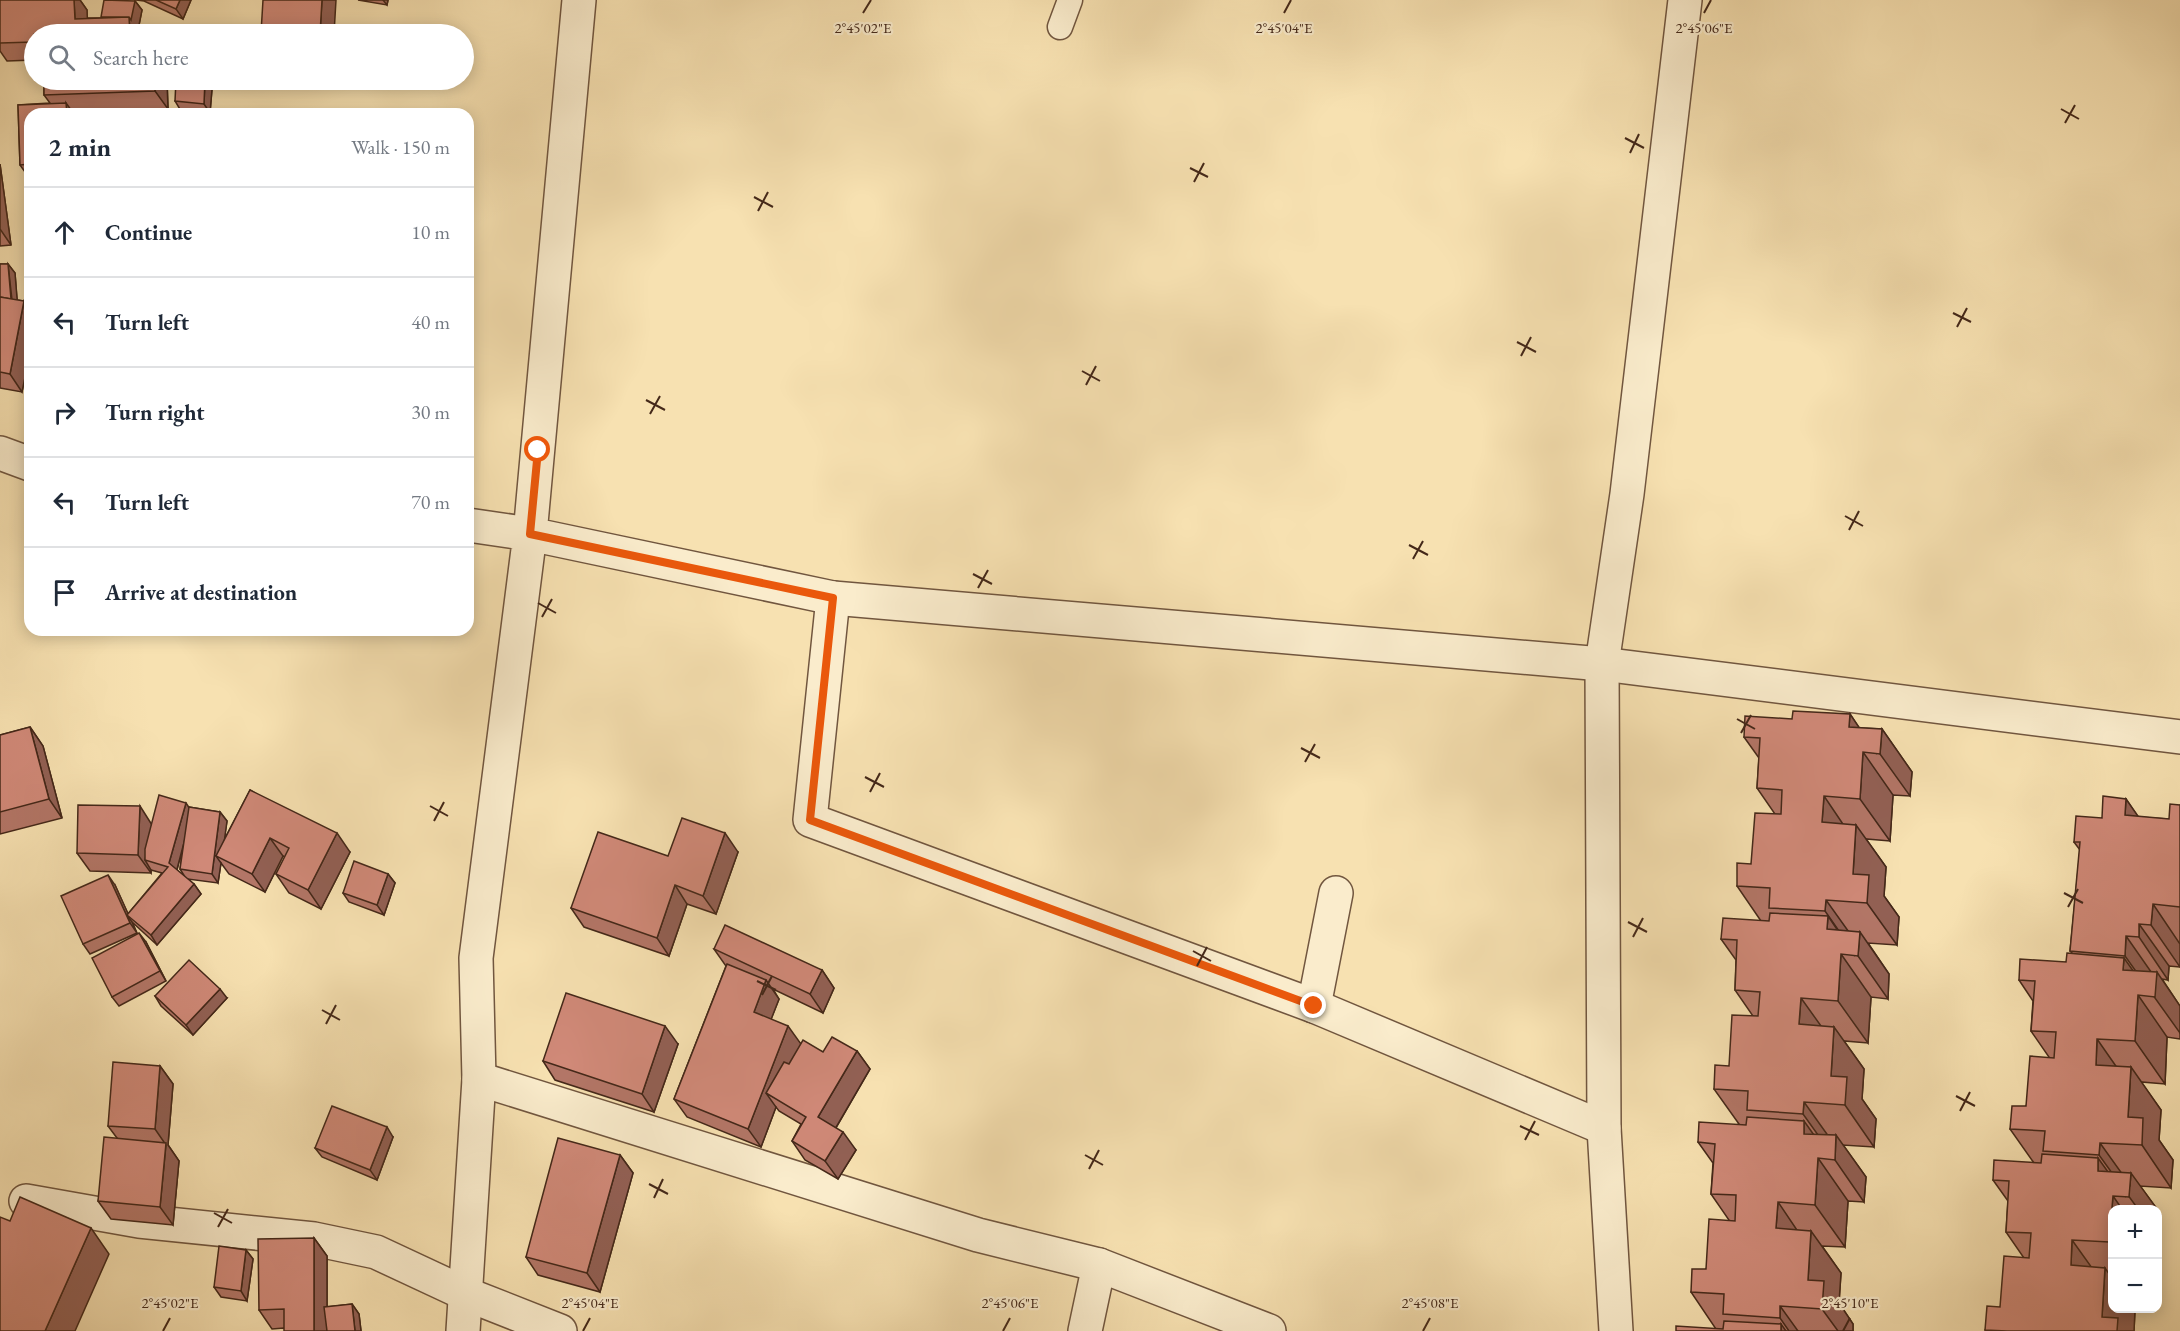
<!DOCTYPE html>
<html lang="en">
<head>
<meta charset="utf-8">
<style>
	:root { --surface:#fff; --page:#f2f2f3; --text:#1f2937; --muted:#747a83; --line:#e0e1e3 }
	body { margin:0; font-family:"EB Garamond",serif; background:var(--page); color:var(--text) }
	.controls { position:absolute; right:18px; bottom:18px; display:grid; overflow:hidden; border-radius:12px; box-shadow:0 3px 15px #0003 }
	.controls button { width:54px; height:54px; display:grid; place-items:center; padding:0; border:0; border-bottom:2px solid var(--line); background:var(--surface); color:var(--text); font:30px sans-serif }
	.stop { position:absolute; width:18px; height:18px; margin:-14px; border:4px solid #ea580c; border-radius:50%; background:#fff }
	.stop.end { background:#ea580c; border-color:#fff; box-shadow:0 2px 6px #0008 }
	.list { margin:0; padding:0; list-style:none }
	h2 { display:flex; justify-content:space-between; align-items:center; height:78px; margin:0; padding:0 24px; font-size:26px }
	h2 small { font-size:20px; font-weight:400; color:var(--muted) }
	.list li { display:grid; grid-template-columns:39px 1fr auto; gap:18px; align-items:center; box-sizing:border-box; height:90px; padding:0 24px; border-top:2px solid var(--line) }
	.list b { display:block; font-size:22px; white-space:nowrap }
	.list em { font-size:20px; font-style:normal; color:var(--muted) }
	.icon { flex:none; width:33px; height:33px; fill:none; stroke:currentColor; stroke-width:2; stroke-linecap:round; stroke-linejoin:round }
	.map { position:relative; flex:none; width:2180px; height:1331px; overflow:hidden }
	.search { position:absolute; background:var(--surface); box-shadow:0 3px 15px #0003; left:24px; top:24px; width:450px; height:66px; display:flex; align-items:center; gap:15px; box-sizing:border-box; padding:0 21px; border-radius:33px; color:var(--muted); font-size:22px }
	.panel { position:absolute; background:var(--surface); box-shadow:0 3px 15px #0003; left:24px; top:108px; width:450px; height:528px; border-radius:18px }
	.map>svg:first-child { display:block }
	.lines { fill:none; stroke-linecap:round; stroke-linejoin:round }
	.service-casing { stroke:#71563f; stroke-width:27 }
	.minor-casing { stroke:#71563f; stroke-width:36 }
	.service { stroke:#faeccc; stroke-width:24 }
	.minor { stroke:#faeccc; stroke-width:33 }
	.wall { fill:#b37667; stroke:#442819; stroke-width:1.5; fill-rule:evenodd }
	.shaded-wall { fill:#926054; stroke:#442819; stroke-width:1.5 }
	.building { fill:#d08978; stroke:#442819; stroke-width:1.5 }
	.route { stroke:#ea580c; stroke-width:8 }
	.ticks { fill:none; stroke:#442819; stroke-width:2 }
	.ticks-label { font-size:15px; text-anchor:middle; fill:#442819; stroke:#faeccc; stroke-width:4.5; stroke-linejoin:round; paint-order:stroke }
</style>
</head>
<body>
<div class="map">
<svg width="2180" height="1331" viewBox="0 0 2180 1331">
	<rect width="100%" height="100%" fill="#f7e1b1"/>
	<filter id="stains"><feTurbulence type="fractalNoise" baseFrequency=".00333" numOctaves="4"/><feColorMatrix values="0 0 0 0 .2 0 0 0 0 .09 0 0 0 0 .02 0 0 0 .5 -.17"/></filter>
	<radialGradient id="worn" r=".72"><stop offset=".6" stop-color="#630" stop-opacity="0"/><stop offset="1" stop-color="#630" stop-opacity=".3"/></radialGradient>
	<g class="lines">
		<g class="service-casing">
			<path id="service" d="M1060,27L1070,0"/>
		</g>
		<g class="minor-casing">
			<g id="minor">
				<path d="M579,0L530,534L833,598L1602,664L2180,737"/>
				<path d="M0,453L30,464"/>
				<path d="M833,598L810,820L1314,1006L1604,1128"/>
				<path d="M1314,1006L1336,893"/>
				<path d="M479,1079L978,1235L1099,1265L1269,1331"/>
				<path d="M26,1201L139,1221L314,1239L376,1252L466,1294L560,1331"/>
				<path d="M463,1331L479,1079L476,958L530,534L468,525"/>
				<path d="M1085,1331L1099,1265"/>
				<path d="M1616,1331L1604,1128L1602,664L1627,494L1685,0"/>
			</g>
		</g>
		<use href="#service" class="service"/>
		<use href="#minor" class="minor"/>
	</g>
	<g class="wall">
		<path d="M0,0H80L87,10V18H101L135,1L142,10L138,30L141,34H34V60L7,61L0,51Z"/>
		<path d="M136,0H191L183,19L144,1Z"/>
		<path d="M358,0H388L387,5Z"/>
		<path d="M44,80H167L168,109L73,113L74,114H30V179L20,165L18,105L50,103L44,95Z"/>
		<path d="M212,89L210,113L181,111L175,101Z"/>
		<path d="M0,164L11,245L0,246Z"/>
		<path d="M0,264H8L15,273L17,300L24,301L30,310V353L22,392L0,388Z"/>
		<path d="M1850,714L1859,728L1882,729L1912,772L1910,796L1893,795L1890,841L1866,839L1886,867L1884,896L1899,917L1897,945L1868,943L1889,974L1888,999L1871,997L1868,1043L1844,1041L1864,1069L1862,1099L1876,1119L1874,1147L1843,1145L1866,1177L1864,1202L1848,1201L1845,1247L1822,1246L1841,1273L1839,1303L1853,1324V1331H1676L1716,1329L1691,1292L1706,1269L1729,1220L1711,1194L1713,1163L1698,1142L1739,1124L1714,1089L1729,1066L1753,1016L1735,990L1736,960L1721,939L1761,921L1737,886L1751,864L1775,814L1757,788L1759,758L1744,737L1792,719Z"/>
		<path d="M30,727L43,746L62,818L0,834V735Z"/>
		<path d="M250,790L350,852L321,909L289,893L276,874L285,857L283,856L265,892L229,874L221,863L218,883L188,879L194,884L201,894L157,945L132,922L137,933L90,954L83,944L115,885L128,914L162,873L151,870V873L90,871L77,853L152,824L189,807L220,812L227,821L224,840ZM183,846L180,869L185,877L177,870Z"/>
		<path d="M2126,799L2138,817L2169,819L2180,805V967L2169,966L2168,980L2162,979L2180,1006V1039L2167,1037L2165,1084L2141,1082L2161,1110L2159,1140L2173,1160L2171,1188L2140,1186L2157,1209H2112V1308H2134L2135,1310L2134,1331H1986L1985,1330L2000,1307L2024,1258L2006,1232L2008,1201L1993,1180L2034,1163L2010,1129L2026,1106L2049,1057L2031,1031L2033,1001L2019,980L2066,962L2073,954L2070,951L2080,850L2074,842L2102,818Z"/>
		<path d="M738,852L716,914L687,904L669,956L584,927L571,908L668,856Z"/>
		<path d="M388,874L395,883L384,915L349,902L343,893Z"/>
		<path d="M146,942L166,981L119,1006L112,997Z"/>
		<path d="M714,949L822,970L834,988L823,1013L773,989L779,999L771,1019L801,1044L823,1052L857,1051L870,1069L836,1128L856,1150L838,1179L805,1160L792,1141L801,1124L779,1111L776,1107L761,1147L687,1117L674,1099L726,966Z"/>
		<path d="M155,996L227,998L193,1035L161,1006Z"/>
		<path d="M678,1044L654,1112L555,1080L543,1061Z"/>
		<path d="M160,1066L173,1084L168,1145L179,1161L173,1225L111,1219L98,1201L117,1138L108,1126Z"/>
		<path d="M393,1137L377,1180L322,1157L315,1148Z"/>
		<path d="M620,1155L633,1173L600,1292L538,1275L526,1257Z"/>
		<path d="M314,1238L327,1256V1307L352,1304L359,1314L361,1331H327L284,1328L272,1329L259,1310Z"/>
		<path d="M246,1250L253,1259L247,1301L221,1297L214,1287Z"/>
	</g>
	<g class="shaded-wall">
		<path d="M74,0H80L87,10L88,34L75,19Z"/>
		<path d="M180,0H191L183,19L176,9Z"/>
		<path d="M322,0H336L334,34H320Z"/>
		<path d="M383,0H388L387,5Z"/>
		<path d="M135,1L142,10L138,30L141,34H130L129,17Z"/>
		<path d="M154,80H167L168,109L155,91Z"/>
		<path d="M205,80L212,89L210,113L204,104Z"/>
		<path d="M66,103L74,114H67Z"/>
		<path d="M0,164L11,245L0,229Z"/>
		<path d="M8,264L15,273L18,310L12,300Z"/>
		<path d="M24,301L30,310V353L22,392L10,374Z"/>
		<path d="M1850,714L1877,754L1849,727Z"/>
		<path d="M30,727L43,746L62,818L49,799Z"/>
		<path d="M1882,729L1912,772L1910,796L1880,754Z"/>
		<path d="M1863,752L1893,795L1890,841L1860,799Z"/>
		<path d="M1824,796L1853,839L1822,822Z"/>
		<path d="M2126,799L2156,842L2125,815Z"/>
		<path d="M186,803L192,812L176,873L169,863Z"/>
		<path d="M140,806L152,825L145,860L151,870V873L138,855Z"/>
		<path d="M220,812L227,821L222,858L216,856L221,863L218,883L212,874Z"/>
		<path d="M1856,825L1886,867L1884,896L1899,917L1897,945L1867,903L1853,874Z"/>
		<path d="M337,833L350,852L321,909L308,890Z"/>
		<path d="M725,833L738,852L716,914L703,896Z"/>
		<path d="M270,838L283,856L265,892L252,874Z"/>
		<path d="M388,874L395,883L384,915L377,905Z"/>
		<path d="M108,875L115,885L130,918L127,915L132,922L137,933L130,923Z"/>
		<path d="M194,884L201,894L157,945L151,935Z"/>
		<path d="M675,885L687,904L669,956L657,938Z"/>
		<path d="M1826,900L1856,942L1855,954L1825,911Z"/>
		<path d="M2153,904L2180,944V967L2151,925Z"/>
		<path d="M1828,916L1855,956L1827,929Z"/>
		<path d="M2139,924L2169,966L2168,980L2139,937Z"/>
		<path d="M1860,932L1889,974L1888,999L1858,956Z"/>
		<path d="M139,933L146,942L166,981L160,971Z"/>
		<path d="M2126,936L2156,979L2157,972L2180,1006V1033L2125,956Z"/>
		<path d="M1841,954L1871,997L1868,1043L1838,1001Z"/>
		<path d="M2124,958L2151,996L2123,970Z"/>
		<path d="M822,970L834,988L823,1013L810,994Z"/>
		<path d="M766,980L779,999L767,1030L754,1012Z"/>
		<path d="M220,989L227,998L193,1035L186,1025Z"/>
		<path d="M2138,995L2167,1037L2165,1084L2135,1041Z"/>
		<path d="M1801,998L1831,1040L1799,1024Z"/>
		<path d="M665,1026L678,1044L654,1112L642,1094Z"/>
		<path d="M788,1026L801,1044L779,1100L766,1093L776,1107L761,1147L748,1129Z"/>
		<path d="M1834,1027L1864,1069L1862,1099L1876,1119L1874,1147L1845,1105L1831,1076Z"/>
		<path d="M2097,1039L2127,1082L2096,1065Z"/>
		<path d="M857,1051L870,1069L831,1136L818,1117Z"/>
		<path d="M160,1066L173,1084L168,1145L179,1161L173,1225L160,1207L166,1145L155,1129Z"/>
		<path d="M2131,1067L2161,1110L2159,1140L2173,1160L2171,1188L2142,1145L2128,1117Z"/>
		<path d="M1804,1102L1834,1144L1833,1156L1803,1114Z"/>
		<path d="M1804,1121L1831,1159L1804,1134Z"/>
		<path d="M387,1127L393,1137L377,1180L370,1170Z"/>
		<path d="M843,1132L856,1150L838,1179L825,1161Z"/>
		<path d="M1836,1135L1866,1177L1864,1202L1835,1160Z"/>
		<path d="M2100,1143L2130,1185L2131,1173L2157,1209H2138L2099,1155Z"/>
		<path d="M620,1155L633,1173L600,1292L587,1273Z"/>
		<path d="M1818,1158L1848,1201L1845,1247L1815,1205Z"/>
		<path d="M2098,1158L2126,1197L2098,1171Z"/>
		<path d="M2113,1196L2122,1209H2112V1246L2109,1242Z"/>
		<path d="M1778,1202L1807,1245L1776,1228Z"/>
		<path d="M2157,1211L2161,1215L2159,1239L2157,1237Z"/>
		<path d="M91,1228L109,1254L75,1331H45Z"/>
		<path d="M1811,1231L1841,1273L1839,1303L1853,1324V1331H1838L1822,1309L1808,1280Z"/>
		<path d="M314,1238L327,1256V1331H314Z"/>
		<path d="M2072,1240L2102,1282L2071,1265Z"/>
		<path d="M246,1250L253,1259L247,1301L241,1291Z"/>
		<path d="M2105,1268L2112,1278V1308H2134L2135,1310L2134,1331H2112L2102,1317Z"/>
		<path d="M352,1304L359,1314L361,1331H355Z"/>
		<path d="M1780,1306L1798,1331H1789L1780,1318Z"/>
		<path d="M1781,1324L1786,1331H1781Z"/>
	</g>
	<g class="building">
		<path d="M0,0H74L75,19L129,17L130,34H34V42L0,43Z"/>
		<path d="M104,0L135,1L131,20L129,17H101Z"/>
		<path d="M156,0H180L176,9Z"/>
		<path d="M263,0H322L320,34H285L261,33Z"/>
		<path d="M44,80H154L155,91L44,95Z"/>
		<path d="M176,80H205L204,104L175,101Z"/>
		<path d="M66,103L67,114H30V164L20,165L18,105Z"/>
		<path d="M0,264H8L11,299L0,297Z"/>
		<path d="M0,297L24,301L10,374L0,372Z"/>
		<path d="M1793,711L1850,714L1849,727L1882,729L1880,754L1863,752L1860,799L1824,796L1822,822L1856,825L1853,874L1869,875L1867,903L1826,900L1825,911L1769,908L1770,888L1737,886V863L1751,864L1755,813L1781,814L1782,790L1757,788L1760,738L1744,737L1745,716L1792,719Z"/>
		<path d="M30,727L49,799L0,812V735Z"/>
		<path d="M250,790L337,833L308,890L276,874L289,848L270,838L252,874L216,856Z"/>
		<path d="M159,795L186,803L169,863L194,884L151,935L127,915L168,867L145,860V849Z"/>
		<path d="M2103,796L2126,799L2125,815L2169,819L2170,804L2180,805V907L2153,904L2151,925L2139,924V937L2126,936L2125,956L2070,951L2080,842H2074L2076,816L2102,818Z"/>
		<path d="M78,805L140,806L138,855L77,853Z"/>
		<path d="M189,807L220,812L212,874L180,869Z"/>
		<path d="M682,818L725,833L703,896L675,885L657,938L571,908L598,832L668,856Z"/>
		<path d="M354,861L388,874L377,905L343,893Z"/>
		<path d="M108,875L130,923L83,944L61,896Z"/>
		<path d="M1770,913L1828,916L1827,929L1860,932L1858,956L1841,954L1838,1001L1801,998L1799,1024L1834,1027L1831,1076L1847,1077L1845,1105L1804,1102L1803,1114L1747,1110L1748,1091L1714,1089L1715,1065L1729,1066L1732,1015L1758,1016L1760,992L1735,990L1737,940L1721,939L1723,918L1769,921Z"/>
		<path d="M725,925L822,970L810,994L714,949Z"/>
		<path d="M139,933L160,971L112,997L92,958Z"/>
		<path d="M2067,953L2124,958L2123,970L2157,972L2155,997L2138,995L2135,1041L2097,1039L2096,1065L2131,1067L2128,1117L2143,1118L2142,1145L2100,1143L2099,1155L2043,1151L2045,1131L2010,1129L2012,1106H2026L2030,1056L2054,1058L2056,1032L2031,1031L2035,981L2019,980L2020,959L2066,962Z"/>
		<path d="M189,960L220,989L186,1025L155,996Z"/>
		<path d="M727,964L766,980L754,1012L788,1026L748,1129L674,1099Z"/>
		<path d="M566,993L665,1026L642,1094L543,1061Z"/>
		<path d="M832,1037L857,1051L818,1117L843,1132L825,1161L792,1141L806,1117L766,1093L784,1062L789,1064L803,1040L823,1052Z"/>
		<path d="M113,1062L160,1066L155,1129L108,1126Z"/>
		<path d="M332,1106L387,1127L370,1170L315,1148Z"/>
		<path d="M1747,1117L1804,1121V1134L1836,1135L1835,1160L1818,1158L1815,1205L1778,1202L1776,1228L1811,1231L1808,1280L1824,1281L1822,1309L1780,1306V1318L1723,1314L1724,1294L1691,1292L1692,1269H1706L1709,1219L1735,1221L1736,1195L1711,1194L1715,1144L1698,1142L1699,1122L1746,1125Z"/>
		<path d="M104,1137L166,1143L160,1207L98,1201Z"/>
		<path d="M558,1138L620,1155L587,1273L526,1257Z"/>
		<path d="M2042,1154L2098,1158V1171L2131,1173L2129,1197L2113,1196L2109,1242L2072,1240L2071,1265L2105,1268L2102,1317L2118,1318L2117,1331H2007L1985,1330L1987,1306L2000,1307L2004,1256L2029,1258L2031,1233L2006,1232L2009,1181L1993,1180L1994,1160L2041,1163Z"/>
		<path d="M20,1197L91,1228L45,1331H0V1217L10,1221Z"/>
		<path d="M314,1238V1331H284V1309L259,1310L258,1239Z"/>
		<path d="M219,1246L246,1250L241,1291L214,1287Z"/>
		<path d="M352,1304L355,1331H327L324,1307Z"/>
		<path d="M1724,1321L1781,1324V1331H1676V1326L1723,1329Z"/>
	</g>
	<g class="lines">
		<path class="route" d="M538,450L530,534L833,598L810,820L1314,1006"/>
	</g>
	<path class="ticks" d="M863,13L871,0M1284,13L1291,0M1704,13L1711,0M2061,109L2079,119M2065,123L2075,105M1625,138L1644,148M1630,153L1639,134M1190,168L1208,177M1194,182L1204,163M754,197L773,207M758,211L768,192M1953,313L1971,322M1957,327L1967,308M1517,342L1536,352M1521,356L1531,337M1082,371L1100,381M1086,385L1096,366M646,400L665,410M650,414L660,396M1845,516L1863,526M1849,530L1859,511M1409,545L1428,555M1413,559L1423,541M973,574L992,584M978,588L988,570M538,603L556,613M542,617L552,599M1737,719L1755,729M1741,733L1751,715M1301,748L1320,758M1305,762L1315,744M865,777L884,787M870,792L880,773M430,806L448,816M434,821L444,802M2064,893L2083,903M2068,907L2078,889M1628,922L1647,932M1633,937L1643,918M1193,951L1211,961M1197,966L1207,947M757,981L776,990M762,995L772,976M322,1010L340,1020M326,1024L336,1005M1956,1096L1975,1106M1960,1111L1970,1092M1520,1126L1539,1135M1525,1140L1535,1121M1085,1155L1103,1165M1089,1169L1099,1150M649,1184L668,1194M654,1198L663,1179M214,1213L232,1223M218,1227L228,1209M163,1331L170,1318M583,1331L590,1318M1003,1331L1010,1318M1423,1331L1430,1318M1843,1331L1850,1318"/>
	<g class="ticks-label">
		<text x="863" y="33">2°45'02"E</text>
		<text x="1284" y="33">2°45'04"E</text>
		<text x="1704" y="33">2°45'06"E</text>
		<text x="170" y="1308">2°45'02"E</text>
		<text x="590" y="1308">2°45'04"E</text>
		<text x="1010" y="1308">2°45'06"E</text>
		<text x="1430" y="1308">2°45'08"E</text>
		<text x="1850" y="1308">2°45'10"E</text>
	</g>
	<rect width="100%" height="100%" filter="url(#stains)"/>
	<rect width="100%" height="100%" fill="url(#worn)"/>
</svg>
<div class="controls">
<button>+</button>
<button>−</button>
</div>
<div class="stop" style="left:538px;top:450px"></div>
<div class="stop end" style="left:1314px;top:1006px"></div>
<div class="search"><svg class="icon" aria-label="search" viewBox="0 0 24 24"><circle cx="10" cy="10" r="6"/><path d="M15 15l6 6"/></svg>Search here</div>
<section class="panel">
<h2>2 min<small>Walk · 150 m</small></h2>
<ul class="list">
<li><svg class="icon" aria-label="ahead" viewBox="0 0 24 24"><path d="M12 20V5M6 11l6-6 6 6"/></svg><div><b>Continue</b></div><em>10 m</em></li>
<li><svg class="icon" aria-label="left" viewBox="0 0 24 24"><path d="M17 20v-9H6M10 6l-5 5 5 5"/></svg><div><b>Turn left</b></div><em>40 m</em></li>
<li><svg class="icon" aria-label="right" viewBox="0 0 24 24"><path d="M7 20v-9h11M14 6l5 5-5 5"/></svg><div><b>Turn right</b></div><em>30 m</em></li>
<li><svg class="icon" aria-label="left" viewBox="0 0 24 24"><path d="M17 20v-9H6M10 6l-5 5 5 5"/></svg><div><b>Turn left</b></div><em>70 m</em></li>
<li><svg class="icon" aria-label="arrive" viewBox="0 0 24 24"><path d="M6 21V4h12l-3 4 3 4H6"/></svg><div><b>Arrive at destination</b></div></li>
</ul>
</section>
</div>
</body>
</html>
